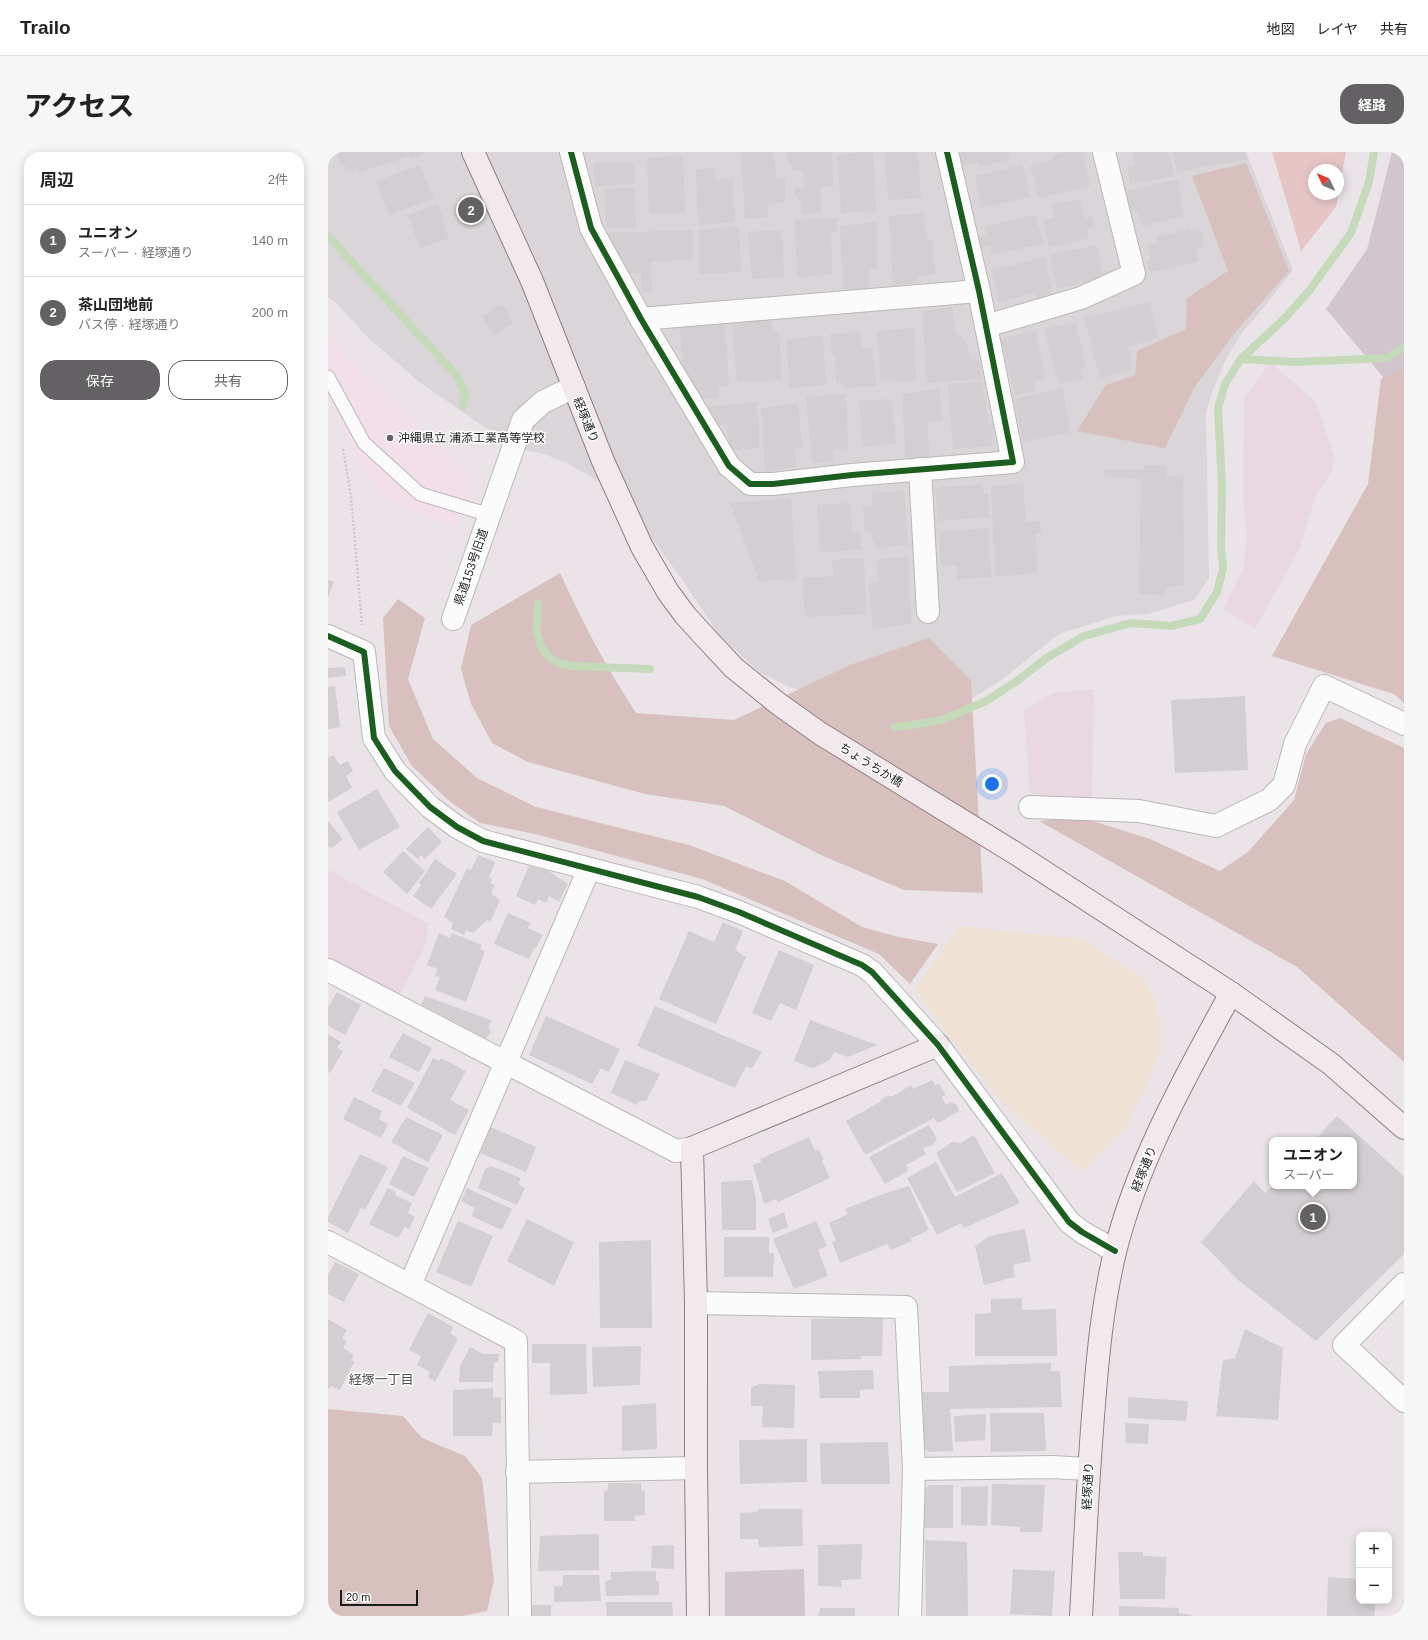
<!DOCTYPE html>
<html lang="ja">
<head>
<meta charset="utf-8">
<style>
	:root { --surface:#fff; --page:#f6f6f6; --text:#222; --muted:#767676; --line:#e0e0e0; --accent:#636163 }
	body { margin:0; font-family:Arial,"Noto Sans JP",sans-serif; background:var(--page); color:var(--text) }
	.controls { position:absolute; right:12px; bottom:12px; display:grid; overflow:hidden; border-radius:8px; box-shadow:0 2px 10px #0003 }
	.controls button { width:36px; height:36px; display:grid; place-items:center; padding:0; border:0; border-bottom:1px solid var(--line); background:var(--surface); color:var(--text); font:20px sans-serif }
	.compass { position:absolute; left:980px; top:12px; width:36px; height:36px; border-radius:50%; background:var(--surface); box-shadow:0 2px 10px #0003; rotate:314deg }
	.scale { position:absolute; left:12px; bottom:10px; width:78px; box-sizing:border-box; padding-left:4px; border:2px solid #1b1b1b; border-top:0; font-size:11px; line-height:14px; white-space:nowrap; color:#1b1b1b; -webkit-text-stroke:3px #fff; paint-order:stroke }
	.you { position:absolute; left:664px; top:632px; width:14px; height:14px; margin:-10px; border:3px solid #fff; border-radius:50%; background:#1a73e8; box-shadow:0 0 0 6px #1a73e833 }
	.badge { display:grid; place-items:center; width:26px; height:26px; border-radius:50%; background:var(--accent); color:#fff; font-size:13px; font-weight:700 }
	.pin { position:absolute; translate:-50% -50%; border:2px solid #fff; box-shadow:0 1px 4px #0006 }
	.popup { position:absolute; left:941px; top:985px; width:88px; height:52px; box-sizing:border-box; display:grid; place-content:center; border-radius:8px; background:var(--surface); filter:drop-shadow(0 1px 3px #0005); font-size:13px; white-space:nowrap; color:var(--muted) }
	.popup b { font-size:15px; color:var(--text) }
	.popup::after { content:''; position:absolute; left:50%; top:100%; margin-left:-8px; border:8px solid transparent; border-top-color:var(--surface) }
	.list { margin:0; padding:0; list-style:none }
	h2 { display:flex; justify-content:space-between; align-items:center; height:52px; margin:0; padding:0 16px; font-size:17px }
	h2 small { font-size:13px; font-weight:400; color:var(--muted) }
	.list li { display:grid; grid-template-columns:26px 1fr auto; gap:12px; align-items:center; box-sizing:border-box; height:72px; padding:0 16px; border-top:1px solid var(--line) }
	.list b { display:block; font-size:15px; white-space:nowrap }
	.list p { margin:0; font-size:13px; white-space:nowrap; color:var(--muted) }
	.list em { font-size:13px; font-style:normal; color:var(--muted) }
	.actions { display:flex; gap:8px; padding:12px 16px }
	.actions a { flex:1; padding:9px 0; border:1px solid var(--accent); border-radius:16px; text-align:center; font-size:14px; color:var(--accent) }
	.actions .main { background:var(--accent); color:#fff }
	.map { position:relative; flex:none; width:1076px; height:1464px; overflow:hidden; border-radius:16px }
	header { display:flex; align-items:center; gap:24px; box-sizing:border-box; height:56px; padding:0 20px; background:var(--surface); border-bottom:1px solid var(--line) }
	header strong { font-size:19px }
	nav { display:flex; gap:22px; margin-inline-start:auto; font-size:14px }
	.intro { display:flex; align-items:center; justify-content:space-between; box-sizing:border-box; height:96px; padding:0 24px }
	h1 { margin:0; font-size:28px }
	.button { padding:10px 18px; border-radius:16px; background:var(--accent); color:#fff; font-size:14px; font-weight:700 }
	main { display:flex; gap:24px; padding:0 24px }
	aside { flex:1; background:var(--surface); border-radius:16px; box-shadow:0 2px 10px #0003 }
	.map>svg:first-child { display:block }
	.residential { fill:#d9d5d8 }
	.education { fill:#f3dfea }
	.construction { fill:#d2c6ce }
	.farmland { fill:#e9d8e1 }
	.grass { fill:#e6c5c7; fill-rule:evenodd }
	.forest { fill:#d7c0be }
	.park { fill:#efe1d4 }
	.parking { fill:#d8d6d8 }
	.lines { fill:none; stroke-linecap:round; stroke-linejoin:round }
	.stream { stroke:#c4daba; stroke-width:8 }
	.building { fill:#d2ced2 }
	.lane-casing { stroke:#bab7b9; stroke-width:15 }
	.street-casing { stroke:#bab7b9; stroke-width:24 }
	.secondary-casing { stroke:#917e87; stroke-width:24 }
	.path { stroke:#cfc6d3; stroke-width:2.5; stroke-dasharray:2 2; stroke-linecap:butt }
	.lane { stroke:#fcfbfc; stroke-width:13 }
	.street { stroke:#fcfbfc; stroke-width:22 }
	.secondary { stroke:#f2e9ed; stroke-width:22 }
	.cycleway-casing { stroke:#fff; stroke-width:8 }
	.cycleway { stroke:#1b5e20; stroke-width:6 }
	.poi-dot { fill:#636163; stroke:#fff; stroke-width:1.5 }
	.labels { text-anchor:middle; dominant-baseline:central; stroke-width:3; stroke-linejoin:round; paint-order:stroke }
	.street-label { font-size:12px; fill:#1b1b1b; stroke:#fff }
	.poi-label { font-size:12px; fill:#1b1b1b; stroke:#fff; text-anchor:start }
	.neighbourhood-label { font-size:13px; fill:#4e4e4e; stroke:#fff }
</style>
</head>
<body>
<header>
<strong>Trailo</strong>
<nav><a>地図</a><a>レイヤ</a><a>共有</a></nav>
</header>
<div class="intro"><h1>アクセス</h1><a class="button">経路</a></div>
<main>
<aside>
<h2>周辺<small>2件</small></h2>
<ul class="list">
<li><span class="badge">1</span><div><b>ユニオン</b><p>スーパー · 経塚通り</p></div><em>140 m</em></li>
<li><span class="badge">2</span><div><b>茶山団地前</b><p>バス停 · 経塚通り</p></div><em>200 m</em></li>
</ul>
<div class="actions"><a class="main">保存</a><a>共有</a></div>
</aside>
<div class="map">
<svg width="1076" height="1464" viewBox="0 0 1076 1464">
	<rect width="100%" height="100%" fill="#eae4e9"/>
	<path class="residential" d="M0,0H918L965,118L932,160L915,179L897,209L884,241L878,261L881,426L866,448L820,462L788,464L731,482L672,529L622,559L512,549L461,535L430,519L391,483L354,427L303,359L278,333L238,311L216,302L183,295L164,280L91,230L41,186L7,150L0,145Z"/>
	<path class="education" d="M0,182L146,327L130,376L57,348L28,306L11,265L0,249Z"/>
	<g class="construction">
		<path d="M1064,0H1076V250L998,157L1039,97Z"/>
		<path d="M476,1417L477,1464H397V1420Z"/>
	</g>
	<g class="farmland">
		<path d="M942,210L988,250L1006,304L1004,320L988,343L971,398L927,477L896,457L915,417L919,384L915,349L916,247Z"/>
		<path d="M766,537L764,647L702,648L696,559L725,541Z"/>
		<path d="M1,718L101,772L97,794L72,842L0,805V721Z"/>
	</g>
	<path class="grass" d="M944,0H1018L1008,55L973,99ZM986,18H1010V42H986Z"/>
	<g class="forest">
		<path d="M918,11L961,119L905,183L866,236L837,296L749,279L778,233L807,223L809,199L858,177L859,146L900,119L864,24Z"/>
		<path d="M1076,215V551L1066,542L944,504L1040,332L1053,227Z"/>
		<path d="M232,421C255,471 278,515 308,561L406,568L522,513L601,486L643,529L655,741L576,738L495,704L396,654L317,642L200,610L164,591L143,552L133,517L143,473Z"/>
		<path d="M70,447L97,466L80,527L105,587L149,626L208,655L361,693L457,729L534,775L571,785L610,792L582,832L551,802L374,727L207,682L152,671L120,648L84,614L61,574L55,466Z"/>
		<path d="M1012,566L1076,596V910L969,815L711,669L752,665L822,687L892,719L920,700L966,648L978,602L998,571Z"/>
		<path d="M0,1257L75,1264L94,1286L137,1304L154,1326L166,1428L159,1459L135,1464H0Z"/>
	</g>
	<path class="park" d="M631,774L755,787L812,824L827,846L832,871L833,898L823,923L795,979L755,1020L672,949L586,839Z"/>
	<path class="parking" d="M774,287L771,374L738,380L696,321L698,300L742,288Z"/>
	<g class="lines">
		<g class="stream">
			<path d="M0,84L130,225L137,243L135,254"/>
			<path d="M913,207L968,210L1059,206L1076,195"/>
			<path d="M210,452L209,481L213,494L219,503L229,511L244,514L322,517"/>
			<path d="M566,575L585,573L614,568L658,549L689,529L717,507L756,484L803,471L843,474L872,467L889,440L895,417L893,395L894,333L890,256L897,232L913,207L958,165L981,139L1023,81L1041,30L1046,0"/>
		</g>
	</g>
	<g class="building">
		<path d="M8,0H100L83,7L82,4L32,20L29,15L20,18L18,14L14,15Z"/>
		<path d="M413,0H445L449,26H457V50L439,52L440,65L417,67Z"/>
		<path d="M459,0H504L505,34L493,35V61L474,62L472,47L466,43V37L476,35L475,18H464L462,10H460Z"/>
		<path d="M532,0H545L548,59L513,61L510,3Z"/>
		<path d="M557,0H590L593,46L560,48Z"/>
		<path d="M630,0H681L682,7L652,15L650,11L633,14Z"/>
		<path d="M735,0H755L762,34L711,46L702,14L726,7L725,3Z"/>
		<path d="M808,0H840L847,24L802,32L799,15L807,13L805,1Z"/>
		<path d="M845,0H917L919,7L849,20Z"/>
		<path d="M355,3L357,61L321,62L319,6Z"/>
		<path d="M306,10V32L267,34L265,11Z"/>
		<path d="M92,13L106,47L61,63L48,29Z"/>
		<path d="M694,13L702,45L653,56L647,24Z"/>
		<path d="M387,15L388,27H405L407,70L370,73L368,18Z"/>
		<path d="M850,27L856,64L814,74L809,59L801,60L798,39Z"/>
		<path d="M306,35L308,76H278L277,37Z"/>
		<path d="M752,47L757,66L765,65L767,75L759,77L761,86L721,96L715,68L727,65L724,53Z"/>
		<path d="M110,52L121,86L92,96L80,63Z"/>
		<path d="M595,61L600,88H605L607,122L590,125V131L565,133L561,64Z"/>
		<path d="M707,63L716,91L664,103L662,94L653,96L648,94L647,89L650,86L658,82L657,74Z"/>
		<path d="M510,66V80L503,81L504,122L470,126L466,68Z"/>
		<path d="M549,70L550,117H542V137H515L512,74Z"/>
		<path d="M411,74L413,120L371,122L370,78Z"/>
		<path d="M862,77L863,81L873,78L876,95L868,96L870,110L822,120L819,110L823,109L820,94L830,91L829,85Z"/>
		<path d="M365,78V107L323,110L324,140H314L313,121H299L295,110H290L276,81Z"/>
		<path d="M454,78L456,125L424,127L420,80Z"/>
		<path d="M768,93L776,126L729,137L721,103Z"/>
		<path d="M717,105L725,143L709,147L708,141L671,150L663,118Z"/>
		<path d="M822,150L830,186L800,195L804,217L772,226L756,166Z"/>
		<path d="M174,151L185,171L166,183L155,164Z"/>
		<path d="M624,155L628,182L634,185L638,190L643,207L651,206L653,227L599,231L594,159Z"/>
		<path d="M442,168L446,179H451L454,228L409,230L404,171Z"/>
		<path d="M397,169L401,234L391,235V246L369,247L355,221L352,175Z"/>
		<path d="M748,170L758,216L753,218L754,227L730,232L717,177Z"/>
		<path d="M586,176L588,228L569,230L566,227L553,229L549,179Z"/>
		<path d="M708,178L717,226L706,229L707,238L687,244L673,187Z"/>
		<path d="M532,180L534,196H544L549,234L517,236L516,231H508L507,205L504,203L502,182Z"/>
		<path d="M495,183L498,233L462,236L458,188Z"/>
		<path d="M654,230L658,251L660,271L665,272L664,294L625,297L620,232Z"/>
		<path d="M734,236L743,280L695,290L686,247Z"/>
		<path d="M611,237L615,269L599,270L602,307L578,310L574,242Z"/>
		<path d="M518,242L520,296L505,298V309L484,311L478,245Z"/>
		<path d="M564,247L568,291L535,295L531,249Z"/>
		<path d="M430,250L431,296L401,298L399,272L385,273L374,255Z"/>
		<path d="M470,251L474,296H467L468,315L437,319L433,256Z"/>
		<path d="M816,313H838L839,324L855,325L856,433L838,436L836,443L811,442L813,327L777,324L776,318H815Z"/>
		<path d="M695,331L698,369H712L713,382H708L709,421L667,425L663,334Z"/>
		<path d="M654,332L656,342H660L662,365L610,369L607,336Z"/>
		<path d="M576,339L580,393L548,396L542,379H537L535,354H544L545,341Z"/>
		<path d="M463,346L468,427L431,429L402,351Z"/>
		<path d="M522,351L525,381H533L534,397L492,401L489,353Z"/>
		<path d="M661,376L663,425L630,427L629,414H613L611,380Z"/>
		<path d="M581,405L583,472L545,477L541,431L551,430L549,407Z"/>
		<path d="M536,406L538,462L477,465L474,426L506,424L504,408Z"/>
		<path d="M0,428L6,430L0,445Z"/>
		<path d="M17,515L18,524L0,526V516Z"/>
		<path d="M7,534L12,575L0,577V535Z"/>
		<path d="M917,544L920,618L847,621L843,548Z"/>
		<path d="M5,603L12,613L20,609L25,619L18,624L24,636L0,650V606Z"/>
		<path d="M49,637L72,675L31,698L9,660Z"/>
		<path d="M0,669L15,687L4,696L0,694Z"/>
		<path d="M100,675L114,690L97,707L93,703L90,707L78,697Z"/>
		<path d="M75,699L97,719L79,742L55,720Z"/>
		<path d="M150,703L167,710L161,725L164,727L162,731L167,733L163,741L172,748L163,769L159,768L145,781L138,778L136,783L123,777L125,771L116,765L139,716L143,718Z"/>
		<path d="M107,707L129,722L103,757L85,744L93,733L91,731Z"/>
		<path d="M201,714L219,718L240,732L231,750L221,744L218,751L210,747L207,753L188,744Z"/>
		<path d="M180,761L203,771L200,776L215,783L208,796H206L201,807L166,792Z"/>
		<path d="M395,770L415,779L407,798L418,805L388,872L331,847L361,779L386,790Z"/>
		<path d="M111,781L122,786L124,781L154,793L152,797L157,799L138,850L107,838L112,825L107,824L110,817L99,813Z"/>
		<path d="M451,798L486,813L468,858L452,851L443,869L424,861Z"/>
		<path d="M9,840L33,853L17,883L0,874V856Z"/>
		<path d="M97,844L163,868L160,876L163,879L158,887L93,852Z"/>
		<path d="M327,854L434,900L424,916L418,914L407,936L309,894Z"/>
		<path d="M218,864L292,897L281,920L273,916L264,932L201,903Z"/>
		<path d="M482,868L549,893L520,905L506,900L502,908L485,916L466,909Z"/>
		<path d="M75,881L104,896L91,920L61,905Z"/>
		<path d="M0,882L13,890L9,896L15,899L2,921L0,920Z"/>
		<path d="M105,906L111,909L113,906L138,919L122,948L141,958L127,983L79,956Z"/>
		<path d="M297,908L332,922L318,949H312L309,953L283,941Z"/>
		<path d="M56,916L87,931L73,954L43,939Z"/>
		<path d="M604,928L607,933L611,932L618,943L614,945L618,953L623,950L629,953L631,959L610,971L606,966L537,1003L518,969L552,950L554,947L559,944H565L583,933L585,937Z"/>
		<path d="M26,945L54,959L51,967L60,972L53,986L15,967Z"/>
		<path d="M1009,964L1076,1024V1102L988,1189L910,1128L873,1090L926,1029L937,1041L944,1034H1026V988H987Z"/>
		<path d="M78,965L115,983L100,1010L63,990Z"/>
		<path d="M601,973L609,987L605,993L595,996L598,1002L578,1013L580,1019L557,1032L541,1005Z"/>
		<path d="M163,975L208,995L198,1020L152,1001Z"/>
		<path d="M646,983L667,1021L629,1040L608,1001L624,990L633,991Z"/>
		<path d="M481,985L487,999L491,998L496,1008L494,1009L502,1026L450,1050L448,1047L436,1052L425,1013L433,1010L432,1007Z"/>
		<path d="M32,1002L60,1015L37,1058L33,1056L20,1081L0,1070V1065Z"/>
		<path d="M75,1004L101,1016L86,1045L61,1032Z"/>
		<path d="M608,1010L627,1045L674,1021L692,1051L636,1076L633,1071L609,1083L579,1026Z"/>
		<path d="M163,1014L193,1026L190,1032L197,1036L189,1053L150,1036L157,1017Z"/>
		<path d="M424,1028L428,1047V1078H394L393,1030Z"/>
		<path d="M581,1034L601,1078L583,1086L584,1089L563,1098L559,1092L512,1111L504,1090L508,1089L501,1071L520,1062L517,1057L555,1042Z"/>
		<path d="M60,1036L68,1040L67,1043L84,1051L80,1061L87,1065L81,1077L77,1075L70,1086L41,1072Z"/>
		<path d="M139,1036L184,1057L174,1078L143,1064L147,1056L133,1049Z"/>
		<path d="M456,1060L460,1075L445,1081L440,1067Z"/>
		<path d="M199,1067L246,1090L226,1134L179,1109Z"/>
		<path d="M130,1069L165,1084L143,1135L108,1120Z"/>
		<path d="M488,1069L499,1094L490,1098L500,1124L466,1137L445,1087Z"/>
		<path d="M697,1077L703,1109L685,1113L687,1125L656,1133L647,1094L661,1084Z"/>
		<path d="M396,1085H441V1101H446L445,1125H396Z"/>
		<path d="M323,1088L324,1176H272L271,1090Z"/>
		<path d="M7,1110L31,1122L16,1150L0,1142V1123Z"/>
		<path d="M694,1146V1158L728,1157L729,1204H647V1162L663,1161V1147Z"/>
		<path d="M100,1161L125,1175L122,1181L130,1187L107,1230L100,1225L102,1220L89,1213L93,1204L81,1198Z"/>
		<path d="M555,1166L554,1204H533V1207L483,1208V1167Z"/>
		<path d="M0,1167L19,1178L14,1186L19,1189L15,1196L26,1203L23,1208L26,1210L12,1238L3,1234L0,1237Z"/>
		<path d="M917,1177L955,1196L950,1268L888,1264L895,1208L907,1206Z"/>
		<path d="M204,1192H258L259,1242L222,1243V1211H204Z"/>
		<path d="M313,1194L312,1233L265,1235L264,1195Z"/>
		<path d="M142,1195L155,1202H171L170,1210H166L165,1230H131L132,1214Z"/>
		<path d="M723,1211V1219H732L734,1255L622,1257L625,1299L602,1300L594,1295L593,1240H621V1214Z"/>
		<path d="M545,1218L546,1237L532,1238V1246H492L490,1219Z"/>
		<path d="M431,1232L467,1233L466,1276L434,1275L435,1254H423V1236Z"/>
		<path d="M165,1236V1246L173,1245V1271H165L164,1284H125V1238Z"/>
		<path d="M800,1245L860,1249L858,1269L800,1266Z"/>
		<path d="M328,1251L329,1297L294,1299V1254Z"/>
		<path d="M662,1261H716L718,1299L663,1300Z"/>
		<path d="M658,1262L657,1288L627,1290L626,1264Z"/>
		<path d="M797,1271L821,1272L820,1292L798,1291Z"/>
		<path d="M479,1287V1330L412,1332L411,1288Z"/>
		<path d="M560,1290L562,1332H493L492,1291Z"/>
		<path d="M280,1331H313V1338L317,1339V1363L306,1364L307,1369H276V1339L280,1338Z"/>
		<path d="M664,1332L717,1333L714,1380H692V1375L663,1373Z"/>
		<path d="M601,1333H625V1376H593V1342Z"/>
		<path d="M660,1334L659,1374L633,1373V1335Z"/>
		<path d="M430,1357H474L475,1394L431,1395L430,1387H412V1361L430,1360Z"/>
		<path d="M271,1382V1418L210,1419L212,1384Z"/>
		<path d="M597,1388L639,1390L640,1464H598Z"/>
		<path d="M534,1392L533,1427L513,1428L514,1435L490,1434V1393Z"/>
		<path d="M346,1393V1417L323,1416L324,1394Z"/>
		<path d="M790,1400H815V1404L838,1405L837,1447H792Z"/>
		<path d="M685,1417L727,1419L724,1464L682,1462Z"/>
		<path d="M328,1419V1429H331V1443L278,1444L277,1429L283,1428V1420Z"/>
		<path d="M235,1423H271L273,1449L226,1450V1434H234Z"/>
		<path d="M1000,1425L1031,1427V1449H1048L1046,1464H999Z"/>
		<path d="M278,1450H344L345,1464H279Z"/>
		<rect x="204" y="1453" width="19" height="11"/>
		<path d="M791,1454L851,1456V1461L864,1463L863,1464H791Z"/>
		<path d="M492,1456H527V1464H488L491,1463Z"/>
	</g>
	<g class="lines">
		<g class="lane-casing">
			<path id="lane" d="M0,225L36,291L92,342L162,363"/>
		</g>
		<g class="street-casing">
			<g id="street">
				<path d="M243,0L263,76L313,167L401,314L422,332H445L524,323L685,310L651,139L619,0"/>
				<path d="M313,167L651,139"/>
				<path d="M658,174L753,146L806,122L776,0"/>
				<path d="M592,317L600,460"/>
				<path d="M125,467L195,268L215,250L246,235"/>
				<path d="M0,484L36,500L46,586L67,619L102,655L129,675L155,689L370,745L411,760L534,813L544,820L610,893L741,1070L754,1080L787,1099"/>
				<path d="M702,655L811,659L888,674L941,648L956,633L967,592L996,534L1076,572"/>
				<path d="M0,818L348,999L364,996"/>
				<path d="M0,1090L188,1189L192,1464"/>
				<path d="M1076,1132L1016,1193L1076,1249"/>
				<path d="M82,1133L261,717"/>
				<path d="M368,1151L578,1155L586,1317L582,1464"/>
				<path d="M586,1317L724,1315L760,1317"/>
				<path d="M189,1320L368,1316"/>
			</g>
		</g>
		<g class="secondary-casing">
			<g id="secondary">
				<path d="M145,0L204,129L275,309L314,395L340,440L357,463L377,485L406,516L452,553L493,582L687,701L903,841L1003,912L1076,976"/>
				<path d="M370,1464L368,1316V1151L364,996L610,893"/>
				<path d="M753,1464C757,1393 760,1323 766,1252C770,1201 775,1150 787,1100C810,1007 858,924 903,841"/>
			</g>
		</g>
		<path class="path" d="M15,297L23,344L34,473"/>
		<use href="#lane" class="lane"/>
		<use href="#street" class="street"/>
		<use href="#secondary" class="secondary"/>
		<g class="cycleway-casing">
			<g id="cycleway">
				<path d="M243,0L263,76L313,167L401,314L422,332H445L524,323L685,310L651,139L619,0"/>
				<path d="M0,484L36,500L46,586L67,619L102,655L129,675L155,689L370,745L411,760L534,813L544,820L610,893L741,1070L754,1080L787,1099"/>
			</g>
		</g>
		<use href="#cycleway" class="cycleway"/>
	</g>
	<circle class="poi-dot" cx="62" cy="286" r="4"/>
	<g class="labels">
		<g class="street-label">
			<text transform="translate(258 268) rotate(68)">経塚通り</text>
			<text transform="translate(143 415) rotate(-71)">県道153号旧道</text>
			<text transform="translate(543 613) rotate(32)">ちょうちか橋</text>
			<text transform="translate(816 1017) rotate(-68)">経塚通り</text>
			<text transform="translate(760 1334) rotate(-87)">経塚通り</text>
		</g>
		<g class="poi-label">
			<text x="70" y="286">沖縄県立 浦添工業高等学校</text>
		</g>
		<g class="neighbourhood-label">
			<text x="53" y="1227">経塚一丁目</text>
		</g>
	</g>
</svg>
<div class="controls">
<button>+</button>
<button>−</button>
</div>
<svg class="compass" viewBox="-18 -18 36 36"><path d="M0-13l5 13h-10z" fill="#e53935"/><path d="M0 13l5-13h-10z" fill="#767676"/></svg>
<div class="scale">20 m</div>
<div class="you"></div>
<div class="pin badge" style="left:985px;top:1065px">1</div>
<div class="popup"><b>ユニオン</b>スーパー</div>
<div class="pin badge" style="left:143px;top:58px">2</div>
</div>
</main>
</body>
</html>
